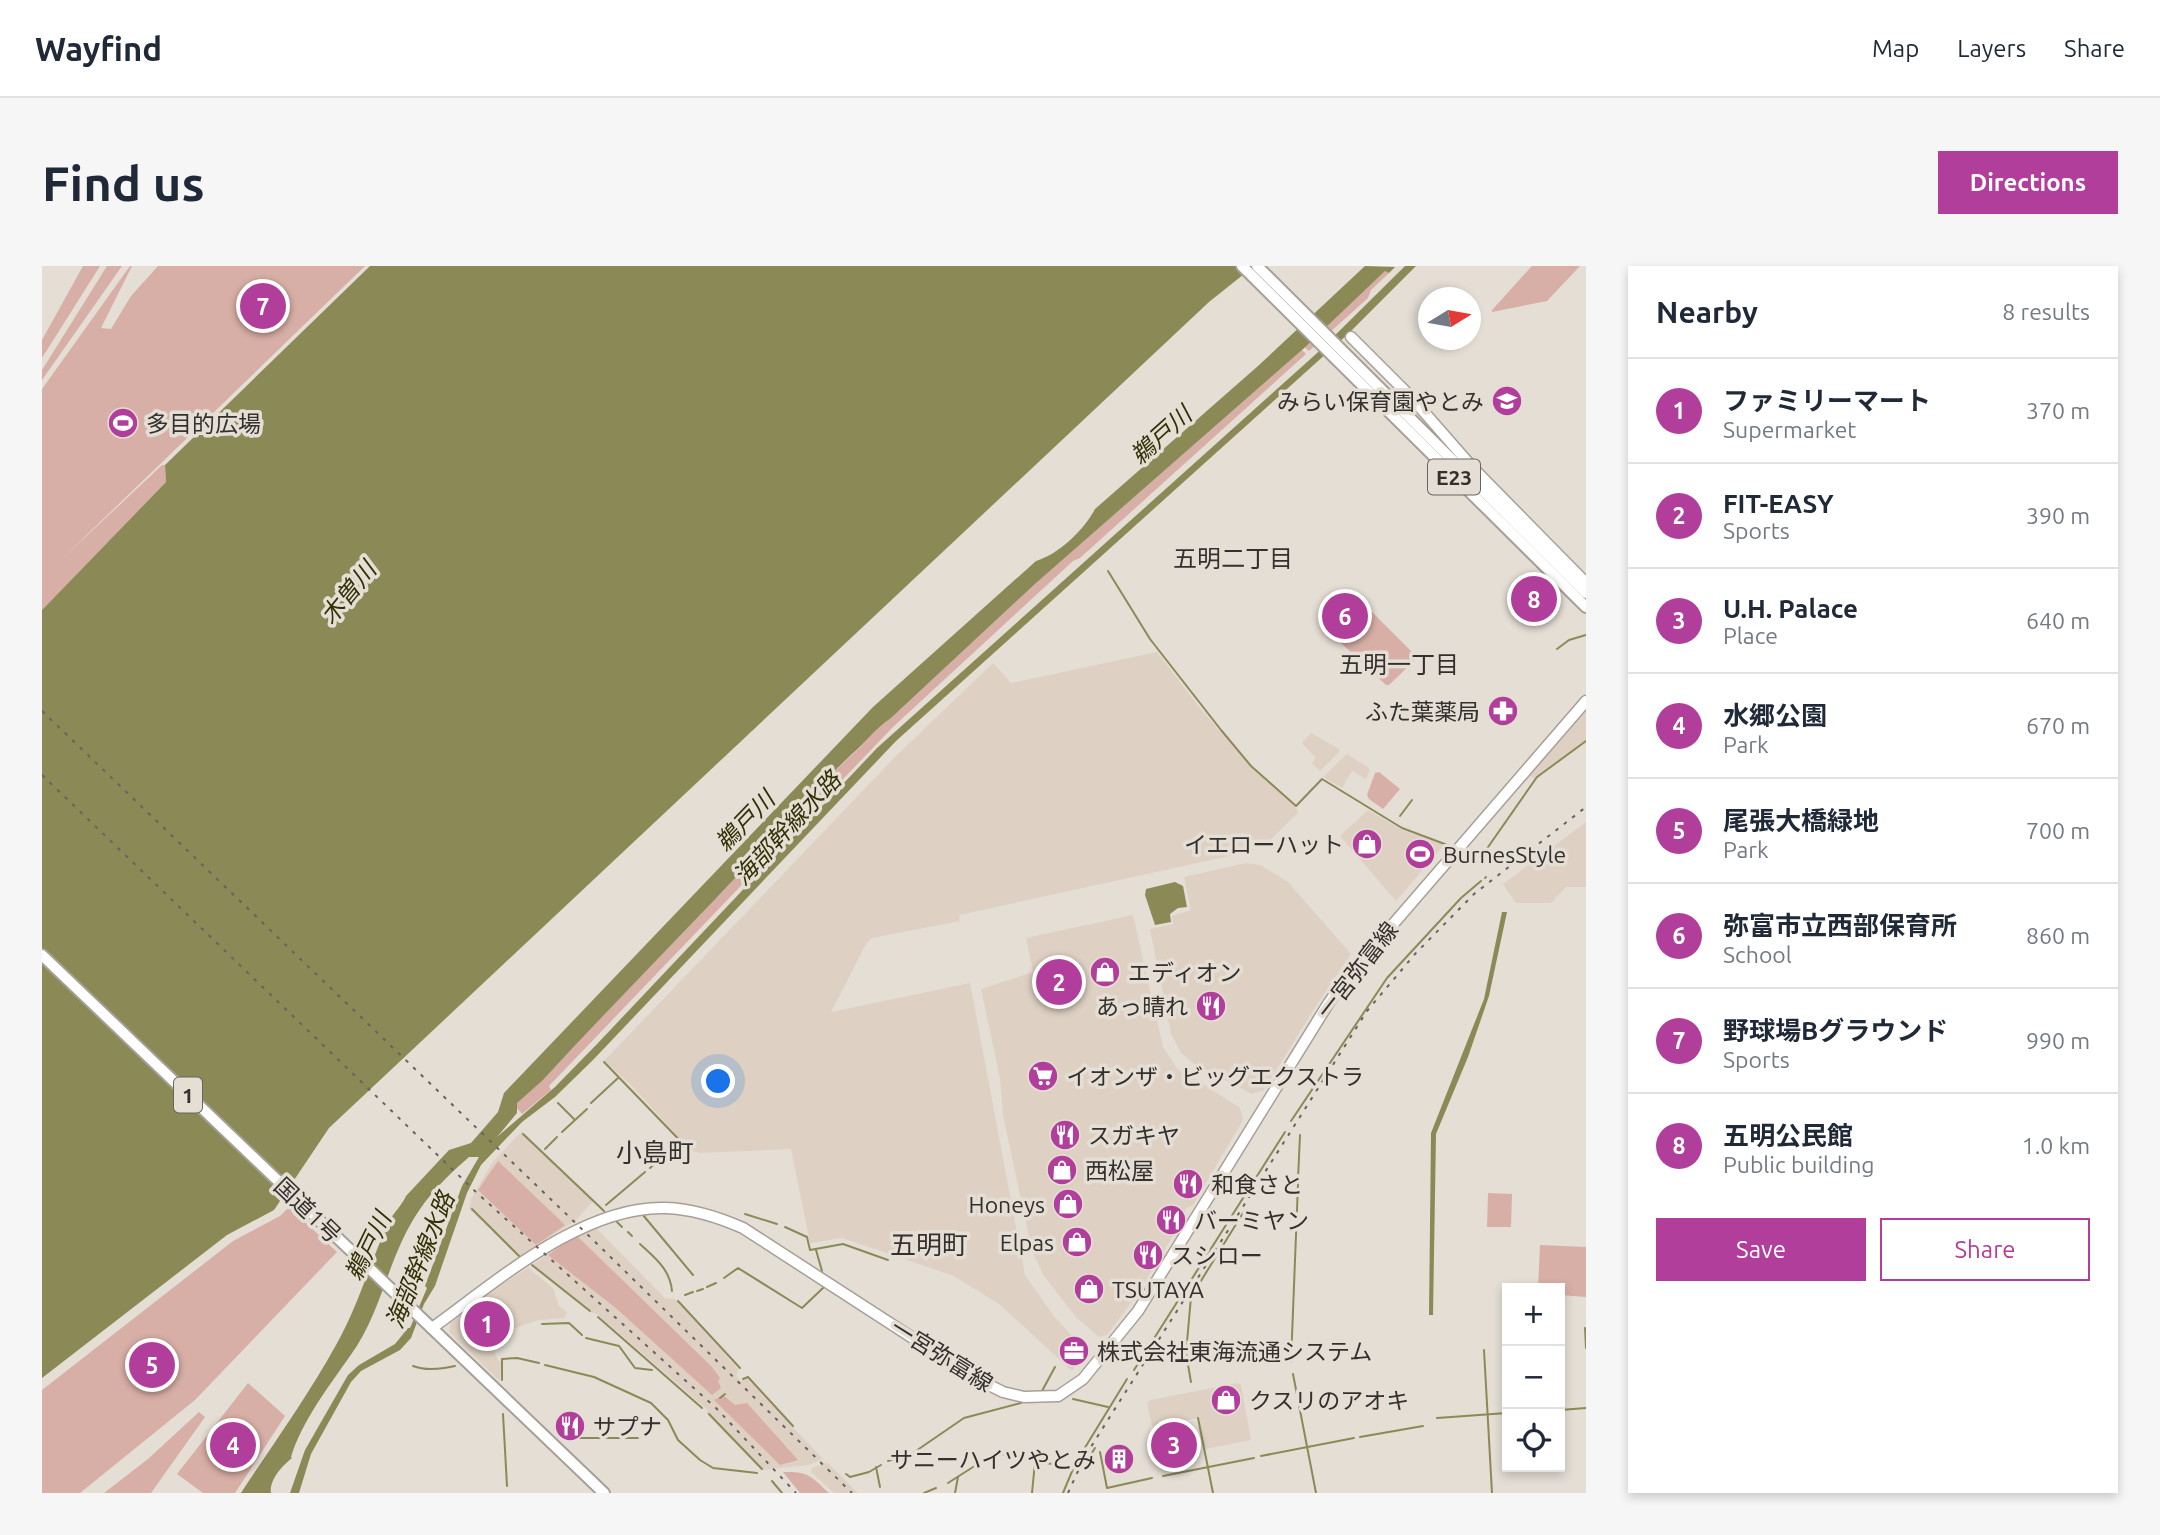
<!DOCTYPE html>
<html lang="en">
<head>
<meta charset="utf-8">
<style>
	:root { --surface:#fff; --page:#f6f6f7; --text:#1f2937; --muted:#747a83; --line:#e0e1e3; --accent:#b03e9a }
	body { margin:0; font-family:Ubuntu,"Noto Sans JP",sans-serif; background:var(--page); color:var(--text) }
	.controls { position:absolute; right:21px; bottom:21px; display:grid; overflow:hidden; border-radius:0px; box-shadow:0 4px 10px #0003 }
	.controls button { width:63px; height:63px; display:grid; place-items:center; padding:0; border:0; border-bottom:2px solid var(--line); background:var(--surface); color:var(--text); font:35px sans-serif }
	.compass { position:absolute; left:1376px; top:21px; width:63px; height:63px; border-radius:50%; background:var(--surface); box-shadow:0 4px 10px #0003; rotate:79deg }
	.you { position:absolute; left:677px; top:816px; width:24px; height:24px; margin:-18px; border:5px solid #fff; border-radius:50%; background:#1a73e8; box-shadow:0 0 0 10px #1a73e833 }
	.badge { display:grid; place-items:center; width:46px; height:46px; border-radius:50%; background:var(--accent); color:#fff; font-size:23px; font-weight:700 }
	.pin { position:absolute; translate:-50% -50%; border:4px solid #fff; box-shadow:0 2px 7px #0006 }
	.list { margin:0; padding:0; list-style:none }
	h2 { display:flex; justify-content:space-between; align-items:center; height:91px; margin:0; padding:0 28px; font-size:30px }
	h2 small { font-size:23px; font-weight:400; color:var(--muted) }
	.list li { display:grid; grid-template-columns:46px 1fr auto; gap:21px; align-items:center; box-sizing:border-box; height:105px; padding:0 28px; border-top:2px solid var(--line) }
	.list b { display:block; font-size:26px; white-space:nowrap }
	.list p { margin:0; font-size:23px; white-space:nowrap; color:var(--muted) }
	.list em { font-size:23px; font-style:normal; color:var(--muted) }
	.actions { display:flex; gap:14px; padding:21px 28px }
	.actions a { flex:1; padding:16px 0; border:2px solid var(--accent); border-radius:0px; text-align:center; font-size:24px; color:var(--accent) }
	.actions .main { background:var(--accent); color:#fff }
	.icon { flex:none; width:38px; height:38px; fill:none; stroke:currentColor; stroke-width:2; stroke-linecap:round; stroke-linejoin:round }
	.map { position:relative; flex:none; width:1544px; height:1227px; overflow:hidden; border-radius:0px }
	header { display:flex; align-items:center; gap:42px; box-sizing:border-box; height:98px; padding:0 35px; background:var(--surface); border-bottom:2px solid var(--line) }
	header strong { font-size:33px }
	nav { display:flex; gap:38px; margin-inline-start:auto; font-size:24px }
	.intro { display:flex; align-items:center; justify-content:space-between; box-sizing:border-box; height:168px; padding:0 42px }
	h1 { margin:0; font-size:49px }
	.button { padding:18px 32px; border-radius:0px; background:var(--accent); color:#fff; font-size:24px; font-weight:700 }
	main { display:flex; gap:42px; padding:0 42px }
	aside { flex:1; background:var(--surface); border-radius:0px; box-shadow:0 4px 10px #0003 }
	.map>svg:first-child { display:block }
	.built { fill:#ded1c3 }
	.green { fill:#d8afa6 }
	.water { fill:#8b8a57 }
	.lines { fill:none; stroke-linecap:round; stroke-linejoin:round }
	.stream { stroke:#8b8a57; stroke-width:2 }
	.major-casing { stroke:#a69f97; stroke-width:13 }
	.highway-casing { stroke:#a69f97; stroke-width:14 }
	.major { stroke:#fff; stroke-width:10 }
	.highway { stroke:#fff; stroke-width:10 }
	.rail { stroke:#67635e; stroke-width:2; stroke-dasharray:3.5 7; stroke-linecap:butt }
	.labels { text-anchor:middle; dominant-baseline:central; stroke-width:7; stroke-linejoin:round; paint-order:stroke }
	.shield { fill:#e5ded5; stroke:#68645f; stroke-width:2 }
	.shield-label { font-size:21px; font-weight:bold; fill:#33302d }
	.poi-label { font-size:23px; fill:#33302d; stroke:#e5ded5; text-anchor:start }
	.street-label { font-size:23px; fill:#33302d; stroke:#e5ded5 }
	.water-label { font-size:24px; font-style:italic; fill:#323005; stroke:#e5ded5 }
	.neighbourhood-label { font-size:24px; fill:#33302d; stroke:#e5ded5 }
	.quarter-label { font-size:26px; fill:#33302d; stroke:#e5ded5 }
</style>
</head>
<body>
<header>
<strong>Wayfind</strong>
<nav><a>Map</a><a>Layers</a><a>Share</a></nav>
</header>
<div class="intro"><h1>Find us</h1><a class="button">Directions</a></div>
<main>
<div class="map">
<svg width="1544" height="1227" viewBox="0 0 1544 1227">
	<rect width="100%" height="100%" fill="#e5ded5"/>
	<g class="built">
		<path d="M1310,329H1313L1322,342L1296,371H1293L1283,362V359Z"/>
		<path d="M1115,386L1158,442L1210,502L1255,543L1256,547L1224,578L1206,586L917,649L918,655L830,672L824,678L789,746L928,717L983,1009L1011,1049L1044,1085L1030,1105L957,1038L912,1010L800,972L768,977L749,883L658,887L649,885L590,820L562,795L854,490L951,397L969,417Z"/>
		<path d="M1544,445V474L1493,514L1488,509Z"/>
		<path d="M1269,467L1297,483V486L1278,505L1270,497L1274,492L1260,477Z"/>
		<path d="M1305,488L1327,502L1328,504L1324,513L1310,505L1300,522L1281,511Z"/>
		<path d="M1326,544L1360,564L1402,579L1354,635L1298,570Z"/>
		<path d="M1544,556V621H1524L1509,637H1474L1461,618Z"/>
		<path d="M1204,597L1218,599L1246,616L1309,688L1274,740L1222,824L1210,828L1152,798L1139,787L1129,768L1108,663L1131,658L1130,650L1149,644L1142,611Z"/>
		<path d="M1091,649L1121,781L1136,804L1144,807L1198,842L1201,854L1151,939L1144,942L1140,955L1094,1030L1065,1069L1057,1071L1034,1051L1023,1037L1002,1010L990,985L961,849L958,812L939,723L991,706L984,672Z"/>
		<path d="M480,865L552,934L534,954L478,991L427,943L429,933L450,897Z"/>
		<path d="M553,961L623,1032L633,1033L697,1104L694,1110L699,1115L705,1112L781,1193L766,1199L719,1204L664,1147L666,1145L662,1141L555,1048L548,1046L489,1000L534,969Z"/>
		<path d="M486,1002L511,1022L517,1040L525,1046L522,1052L497,1054L447,1071L456,1095H459L458,1115L408,1067V1057L449,1025Z"/>
		<path d="M1196,1117L1199,1119L1209,1174L1163,1183L1156,1152L1110,1160L1105,1137L1108,1134Z"/>
		<path d="M784,1197H786L816,1227H792L769,1206L770,1202Z"/>
	</g>
	<g class="green">
		<path d="M41,0H58L0,92V74Z"/>
		<path d="M65,0H80L0,114V104Z"/>
		<path d="M88,0H90L59,62L69,63L89,30L116,0H323L20,293L120,199H123L124,216L0,344V123Z"/>
		<path d="M1490,0H1538L1505,35L1450,46V44Z"/>
		<path d="M1344,4L1347,7L1329,24L1326,32L1267,85L1262,81Z"/>
		<path d="M1260,84L1264,88L1038,292L1031,295L851,461L507,820L509,824L480,848L474,841V837L501,814C570,739 642,667 711,593C744,557 775,521 811,488C824,476 834,462 849,452L993,318Z"/>
		<path d="M1328,344L1374,390V393L1347,419H1344L1299,377V374L1325,345Z"/>
		<path d="M1337,506L1358,523L1341,543L1327,533L1325,529L1333,507Z"/>
		<path d="M456,895L523,959L494,979L436,924Z"/>
		<path d="M1446,927L1470,928L1469,961H1445Z"/>
		<path d="M247,941L295,986L153,1134L38,1227H0V1124L191,975L238,950Z"/>
		<path d="M534,969L670,1101L678,1112L676,1115L679,1122L670,1129L575,1043L506,989Z"/>
		<path d="M1498,979L1544,981V1031L1518,1029V1022H1496Z"/>
		<path d="M206,1117L243,1150L193,1227H161L135,1208Z"/>
		<path d="M681,1129L693,1139L705,1137L756,1194L738,1199L672,1134Z"/>
		<path d="M157,1146L163,1151L109,1227H62L106,1193Z"/>
		<path d="M741,1206C766,1205 769,1210 787,1227H758Z"/>
	</g>
	<g class="water">
		<path d="M328,0H1212L1167,36L287,862L232,944L185,969L0,1112V344L124,216L123,199Z"/>
		<path d="M1323,0L1353,1L1347,7L1343,5L1260,84L993,318L849,452C834,462 824,476 810,488C775,521 744,557 711,593C642,667 570,739 501,814L475,837V847L455,871L513,821L556,777L835,482L1274,88L1358,5L1363,0H1374L1306,68L854,475L551,794L513,831L480,856L439,899L425,927L393,1020L382,1038L369,1072L358,1084L319,1105L309,1116L269,1188L257,1227H248L263,1184L306,1109L317,1099L353,1078L366,1062H368L385,1022L383,1020L420,920L437,891H427C406,909 385,930 371,954C345,997 338,1050 308,1090C287,1120 260,1155 249,1191L250,1192C240,1200 227,1214 229,1227H199C231,1178 266,1130 294,1079C318,1037 328,994 349,952C354,944 360,939 364,930L407,884L429,877L456,846L462,827L831,441L994,295C1017,288 1042,264 1053,243L1216,100Z"/>
		<path d="M1133,616L1141,620L1145,641L1136,642L1128,648L1129,656L1113,659L1103,629L1104,623Z"/>
		<path d="M1460,646H1465L1447,730L1426,791L1394,868L1391,1049H1387L1389,867L1442,733Z"/>
	</g>
	<g class="lines">
		<g class="stream">
			<path d="M1066,305L1108,373L1179,464L1209,500L1254,540L1280,513L1360,562L1408,580"/>
			<path d="M1515,383L1527,374L1544,369"/>
			<path d="M1358,550L1370,534"/>
			<path d="M1437,594L1495,511L1544,475"/>
			<path d="M1443,612L1444,611"/>
			<path d="M562,796L649,886"/>
			<path d="M516,837L532,853"/>
			<path d="M549,837L576,812"/>
			<path d="M1249,855L1345,712L1419,632L1439,615"/>
			<path d="M520,866L545,843"/>
			<path d="M481,868L562,945"/>
			<path d="M503,883L515,871"/>
			<path d="M608,902L637,877"/>
			<path d="M1256,913L1258,869"/>
			<path d="M564,939L603,906"/>
			<path d="M430,943L478,991"/>
			<path d="M703,948L735,958"/>
			<path d="M601,949L651,1009"/>
			<path d="M574,955L580,961"/>
			<path d="M743,961L765,971L768,984L801,978L846,994"/>
			<path d="M586,966L590,970"/>
			<path d="M598,978C613,992 628,1003 630,1025"/>
			<path d="M774,984L780,1005"/>
			<path d="M490,999L548,1045"/>
			<path d="M682,1012L696,1002L760,1042L782,1021"/>
			<path d="M665,1021L674,1017"/>
			<path d="M655,1025L661,1023"/>
			<path d="M643,1029L651,1026"/>
			<path d="M636,1035L698,1102"/>
			<path d="M556,1051L660,1142"/>
			<path d="M500,1058L527,1057L540,1069"/>
			<path d="M1543,1062L1544,1082"/>
			<path d="M544,1072L577,1080L593,1102L610,1104"/>
			<path d="M1442,1084L1450,1227"/>
			<path d="M1249,1096L1256,918"/>
			<path d="M503,1099L552,1111L609,1137L626,1154L636,1174L658,1194L671,1202L715,1207"/>
			<path d="M371,1100C384,1105 400,1103 413,1100"/>
			<path d="M1092,1104L1243,866"/>
			<path d="M1251,1108L1274,1227"/>
			<path d="M701,1113L706,1111L751,1160"/>
			<path d="M460,1114V1093L475,1092L497,1097"/>
			<path d="M1149,1116L1144,1087L1149,1031L1201,947"/>
			<path d="M1000,1125L1013,1101"/>
			<path d="M678,1132L683,1128"/>
			<path d="M1031,1133L1066,1141"/>
			<path d="M1518,1144L1544,1142"/>
			<path d="M461,1148L465,1220"/>
			<path d="M667,1148L720,1203"/>
			<path d="M1156,1152L1171,1227"/>
			<path d="M1395,1152L1465,1147"/>
			<path d="M1318,1171L1381,1160"/>
			<path d="M533,1172H596"/>
			<path d="M1058,1186L1065,1222L1110,1212"/>
			<path d="M1219,1190L1312,1172"/>
			<path d="M972,1191L1032,1202L1036,1193L1045,1195L1053,1182"/>
			<path d="M1036,1193L1085,1113"/>
			<path d="M846,1195L868,1189L922,1152L979,1137"/>
			<path d="M834,1201L838,1221"/>
			<path d="M804,1208L808,1211L827,1206L839,1199"/>
			<path d="M1121,1210L1212,1192"/>
			<path d="M730,1215L740,1227"/>
			<path d="M906,1217L953,1187L966,1189"/>
			<path d="M882,1227L894,1222"/>
			<path d="M913,1227L916,1211"/>
			<path d="M990,1227L993,1196"/>
			<path d="M1021,1227L1031,1203"/>
		</g>
		<g class="major-casing">
			<g id="major">
				<path d="M1309,71L1368,130L1431,202L1544,317"/>
				<path d="M390,1062C454,1016 541,939 624,942C651,943 676,951 701,962L931,1111L961,1126L982,1131L1016,1130L1041,1113L1096,1045L1286,738L1302,715L1544,435"/>
			</g>
		</g>
		<g class="highway-casing">
			<g id="highway">
				<path d="M1200,0L1544,341"/>
				<path d="M1215,0L1544,327"/>
				<path d="M0,689L562,1227"/>
			</g>
		</g>
		<use href="#major" class="major"/>
		<use href="#highway" class="highway"/>
		<g class="rail">
			<path d="M0,445L545,968L810,1227"/>
			<path d="M0,509L435,927L674,1142L754,1227"/>
			<path d="M1026,1227L1042,1192L1069,1149L1325,745L1373,688L1432,628L1544,541"/>
		</g>
	</g>
	<defs>
		<g id="school-disc" transform="scale(1.575)"><circle r="9.5" fill="#b03e9a" stroke="#e5ded5"/><path d="M0-5L7-2L0 1L-7-2ZM-4 1L0 2.5L4 1V4Q0 6-4 4Z" fill="#fff"/></g>
		<g id="stadium-disc" transform="scale(1.575)"><circle r="9.5" fill="#b03e9a" stroke="#e5ded5"/><path d="M0-5a6.5 5 0 1 0 0 10a6.5 5 0 1 0 0-10ZM-3.5-1.8h7v3.6h-7Z" fill="#fff"/></g>
		<g id="pharmacy-disc" transform="scale(1.575)"><circle r="9.5" fill="#b03e9a" stroke="#e5ded5"/><path d="M-2-6h4v4h4v4h-4v4h-4v-4h-4v-4h4Z" fill="#fff"/></g>
		<g id="shop-disc" transform="scale(1.575)"><circle r="9.5" fill="#b03e9a" stroke="#e5ded5"/><path d="M-5-2.5h2.3a2.7 3.5 0 0 1 5.4 0H5L5.5 6h-11ZM-1.5-2.5h3a1.5 2.3 0 0 0-3 0Z" fill="#fff"/></g>
		<g id="restaurant-disc" transform="scale(1.575)"><circle r="9.5" fill="#b03e9a" stroke="#e5ded5"/><path d="M-5-6h1v4h1v-4h1v4h1v-4h1v5L-1.5 .5V6h-2V.5L-5-1ZM5-6V6H3V1.5H1.5Q1.5-4 5-6Z" fill="#fff"/></g>
		<g id="supermarket-disc" transform="scale(1.575)"><circle r="9.5" fill="#b03e9a" stroke="#e5ded5"/><path d="M-6-5.5h2.5l.6 2H6L4.5 2H-2.5L-4.4-4H-6ZM-1.5 3.2a1.3 1.3 0 1 0 .1 0ZM3 3.2a1.3 1.3 0 1 0 .1 0Z" fill="#fff"/></g>
		<g id="office-disc" transform="scale(1.575)"><circle r="9.5" fill="#b03e9a" stroke="#e5ded5"/><path d="M-6-3h4V-5.5h4V-3h4V5H-6ZM-1-4.5V-3h2v-1.5ZM-6 0V1H6V0Z" fill="#fff"/></g>
		<g id="building-disc" transform="scale(1.575)"><circle r="9.5" fill="#b03e9a" stroke="#e5ded5"/><path d="M-4-6H4V6H1V3H-1V6H-4ZM-2.5-4.3h1.7v1.8h-1.7ZM.8-4.3h1.7v1.8H.8ZM-2.5-1h1.7V.8h-1.7ZM.8-1h1.7V.8H.8Z" fill="#fff"/></g>
	</defs>
	<g fill-rule="evenodd">
		<use href="#school-disc" x="1465" y="135"/>
		<use href="#stadium-disc" x="81" y="157"/>
		<use href="#pharmacy-disc" x="1461" y="445"/>
		<use href="#shop-disc" x="1325" y="578"/>
		<use href="#stadium-disc" x="1378" y="588"/>
		<use href="#shop-disc" x="1063" y="706"/>
		<use href="#restaurant-disc" x="1169" y="740"/>
		<use href="#supermarket-disc" x="1001" y="810"/>
		<use href="#restaurant-disc" x="1023" y="869"/>
		<use href="#shop-disc" x="1020" y="904"/>
		<use href="#restaurant-disc" x="1146" y="918"/>
		<use href="#shop-disc" x="1026" y="938"/>
		<use href="#restaurant-disc" x="1129" y="954"/>
		<use href="#shop-disc" x="1035" y="976"/>
		<use href="#restaurant-disc" x="1106" y="989"/>
		<use href="#shop-disc" x="1047" y="1023"/>
		<use href="#office-disc" x="1032" y="1085"/>
		<use href="#shop-disc" x="1184" y="1134"/>
		<use href="#restaurant-disc" x="528" y="1160"/>
		<use href="#building-disc" x="1077" y="1193"/>
	</g>
	<g class="labels">
		<g class="shield">
			<rect x="1386" y="193.5" width="52" height="35" rx="5"/>
			<rect x="132" y="811.5" width="28" height="35" rx="5"/>
		</g>
		<g class="shield-label">
			<text x="1412" y="211">E23</text>
			<text x="146" y="829">1</text>
		</g>
		<g class="poi-label">
			<text x="1442" y="135" text-anchor="end">みらい保育園やとみ</text>
			<text x="104" y="157">多目的広場</text>
			<text x="1438" y="445" text-anchor="end">ふた葉薬局</text>
			<text x="1302" y="578" text-anchor="end">イエローハット</text>
			<text x="1401" y="588">BurnesStyle</text>
			<text x="1086" y="706">エディオン</text>
			<text x="1146" y="740" text-anchor="end">あっ晴れ</text>
			<text x="1024" y="810">イオンザ・ビッグエクストラ</text>
			<text x="1046" y="869">スガキヤ</text>
			<text x="1043" y="904">西松屋</text>
			<text x="1169" y="918">和食さと</text>
			<text x="1003" y="938" text-anchor="end">Honeys</text>
			<text x="1152" y="954">バーミヤン</text>
			<text x="1012" y="976" text-anchor="end">Elpas</text>
			<text x="1129" y="989">スシロー</text>
			<text x="1070" y="1023">TSUTAYA</text>
			<text x="1055" y="1085">株式会社東海流通システム</text>
			<text x="1207" y="1134">クスリのアオキ</text>
			<text x="551" y="1160">サプナ</text>
			<text x="1054" y="1193" text-anchor="end">サニーハイツやとみ</text>
		</g>
		<g class="street-label">
			<text transform="translate(1315 704) rotate(-52)">一宮弥富線</text>
			<text transform="translate(266 944) rotate(44)">国道1号</text>
			<text transform="translate(900 1089) rotate(32)">一宮弥富線</text>
		</g>
		<g class="water-label">
			<text transform="translate(1119 169) rotate(-42)">鵜戸川</text>
			<text transform="translate(306 327) rotate(-51)">木曽川</text>
			<text transform="translate(703 555) rotate(-46)">鵜戸川</text>
			<text transform="translate(745 562) rotate(-47)">海部幹線水路</text>
			<text transform="translate(326 980) rotate(-64)">鵜戸川</text>
			<text transform="translate(378 994) rotate(-68)">海部幹線水路</text>
		</g>
		<g class="neighbourhood-label">
			<text x="1191" y="292">五明二丁目</text>
			<text x="1357" y="398">五明一丁目</text>
		</g>
		<g class="quarter-label">
			<text x="613" y="886">小島町</text>
			<text x="887" y="978">五明町</text>
		</g>
	</g>
</svg>
<div class="controls">
<button>+</button>
<button>−</button>
<button><svg class="icon" aria-label="locate" viewBox="0 0 24 24"><circle cx="12" cy="12" r="6"/><path d="M12 2v4M12 18v4M2 12h4M18 12h4"/></svg></button>
</div>
<svg class="compass" viewBox="-18 -18 36 36"><path d="M0-13l5 13h-10z" fill="#e53935"/><path d="M0 13l5-13h-10z" fill="#747a83"/></svg>
<div class="you"></div>
<div class="pin badge" style="left:445px;top:1058px">1</div>
<div class="pin badge" style="left:1017px;top:716px">2</div>
<div class="pin badge" style="left:1132px;top:1179px">3</div>
<div class="pin badge" style="left:191px;top:1179px">4</div>
<div class="pin badge" style="left:110px;top:1099px">5</div>
<div class="pin badge" style="left:1303px;top:350px">6</div>
<div class="pin badge" style="left:221px;top:40px">7</div>
<div class="pin badge" style="left:1492px;top:333px">8</div>
</div>
<aside>
<h2>Nearby<small>8 results</small></h2>
<ul class="list">
<li><span class="badge">1</span><div><b>ファミリーマート</b><p>Supermarket</p></div><em>370 m</em></li>
<li><span class="badge">2</span><div><b>FIT-EASY</b><p>Sports</p></div><em>390 m</em></li>
<li><span class="badge">3</span><div><b>U.H. Palace</b><p>Place</p></div><em>640 m</em></li>
<li><span class="badge">4</span><div><b>水郷公園</b><p>Park</p></div><em>670 m</em></li>
<li><span class="badge">5</span><div><b>尾張大橋緑地</b><p>Park</p></div><em>700 m</em></li>
<li><span class="badge">6</span><div><b>弥富市立西部保育所</b><p>School</p></div><em>860 m</em></li>
<li><span class="badge">7</span><div><b>野球場Bグラウンド</b><p>Sports</p></div><em>990 m</em></li>
<li><span class="badge">8</span><div><b>五明公民館</b><p>Public building</p></div><em>1.0 km</em></li>
</ul>
<div class="actions"><a class="main">Save</a><a>Share</a></div>
</aside>
</main>
</body>
</html>
